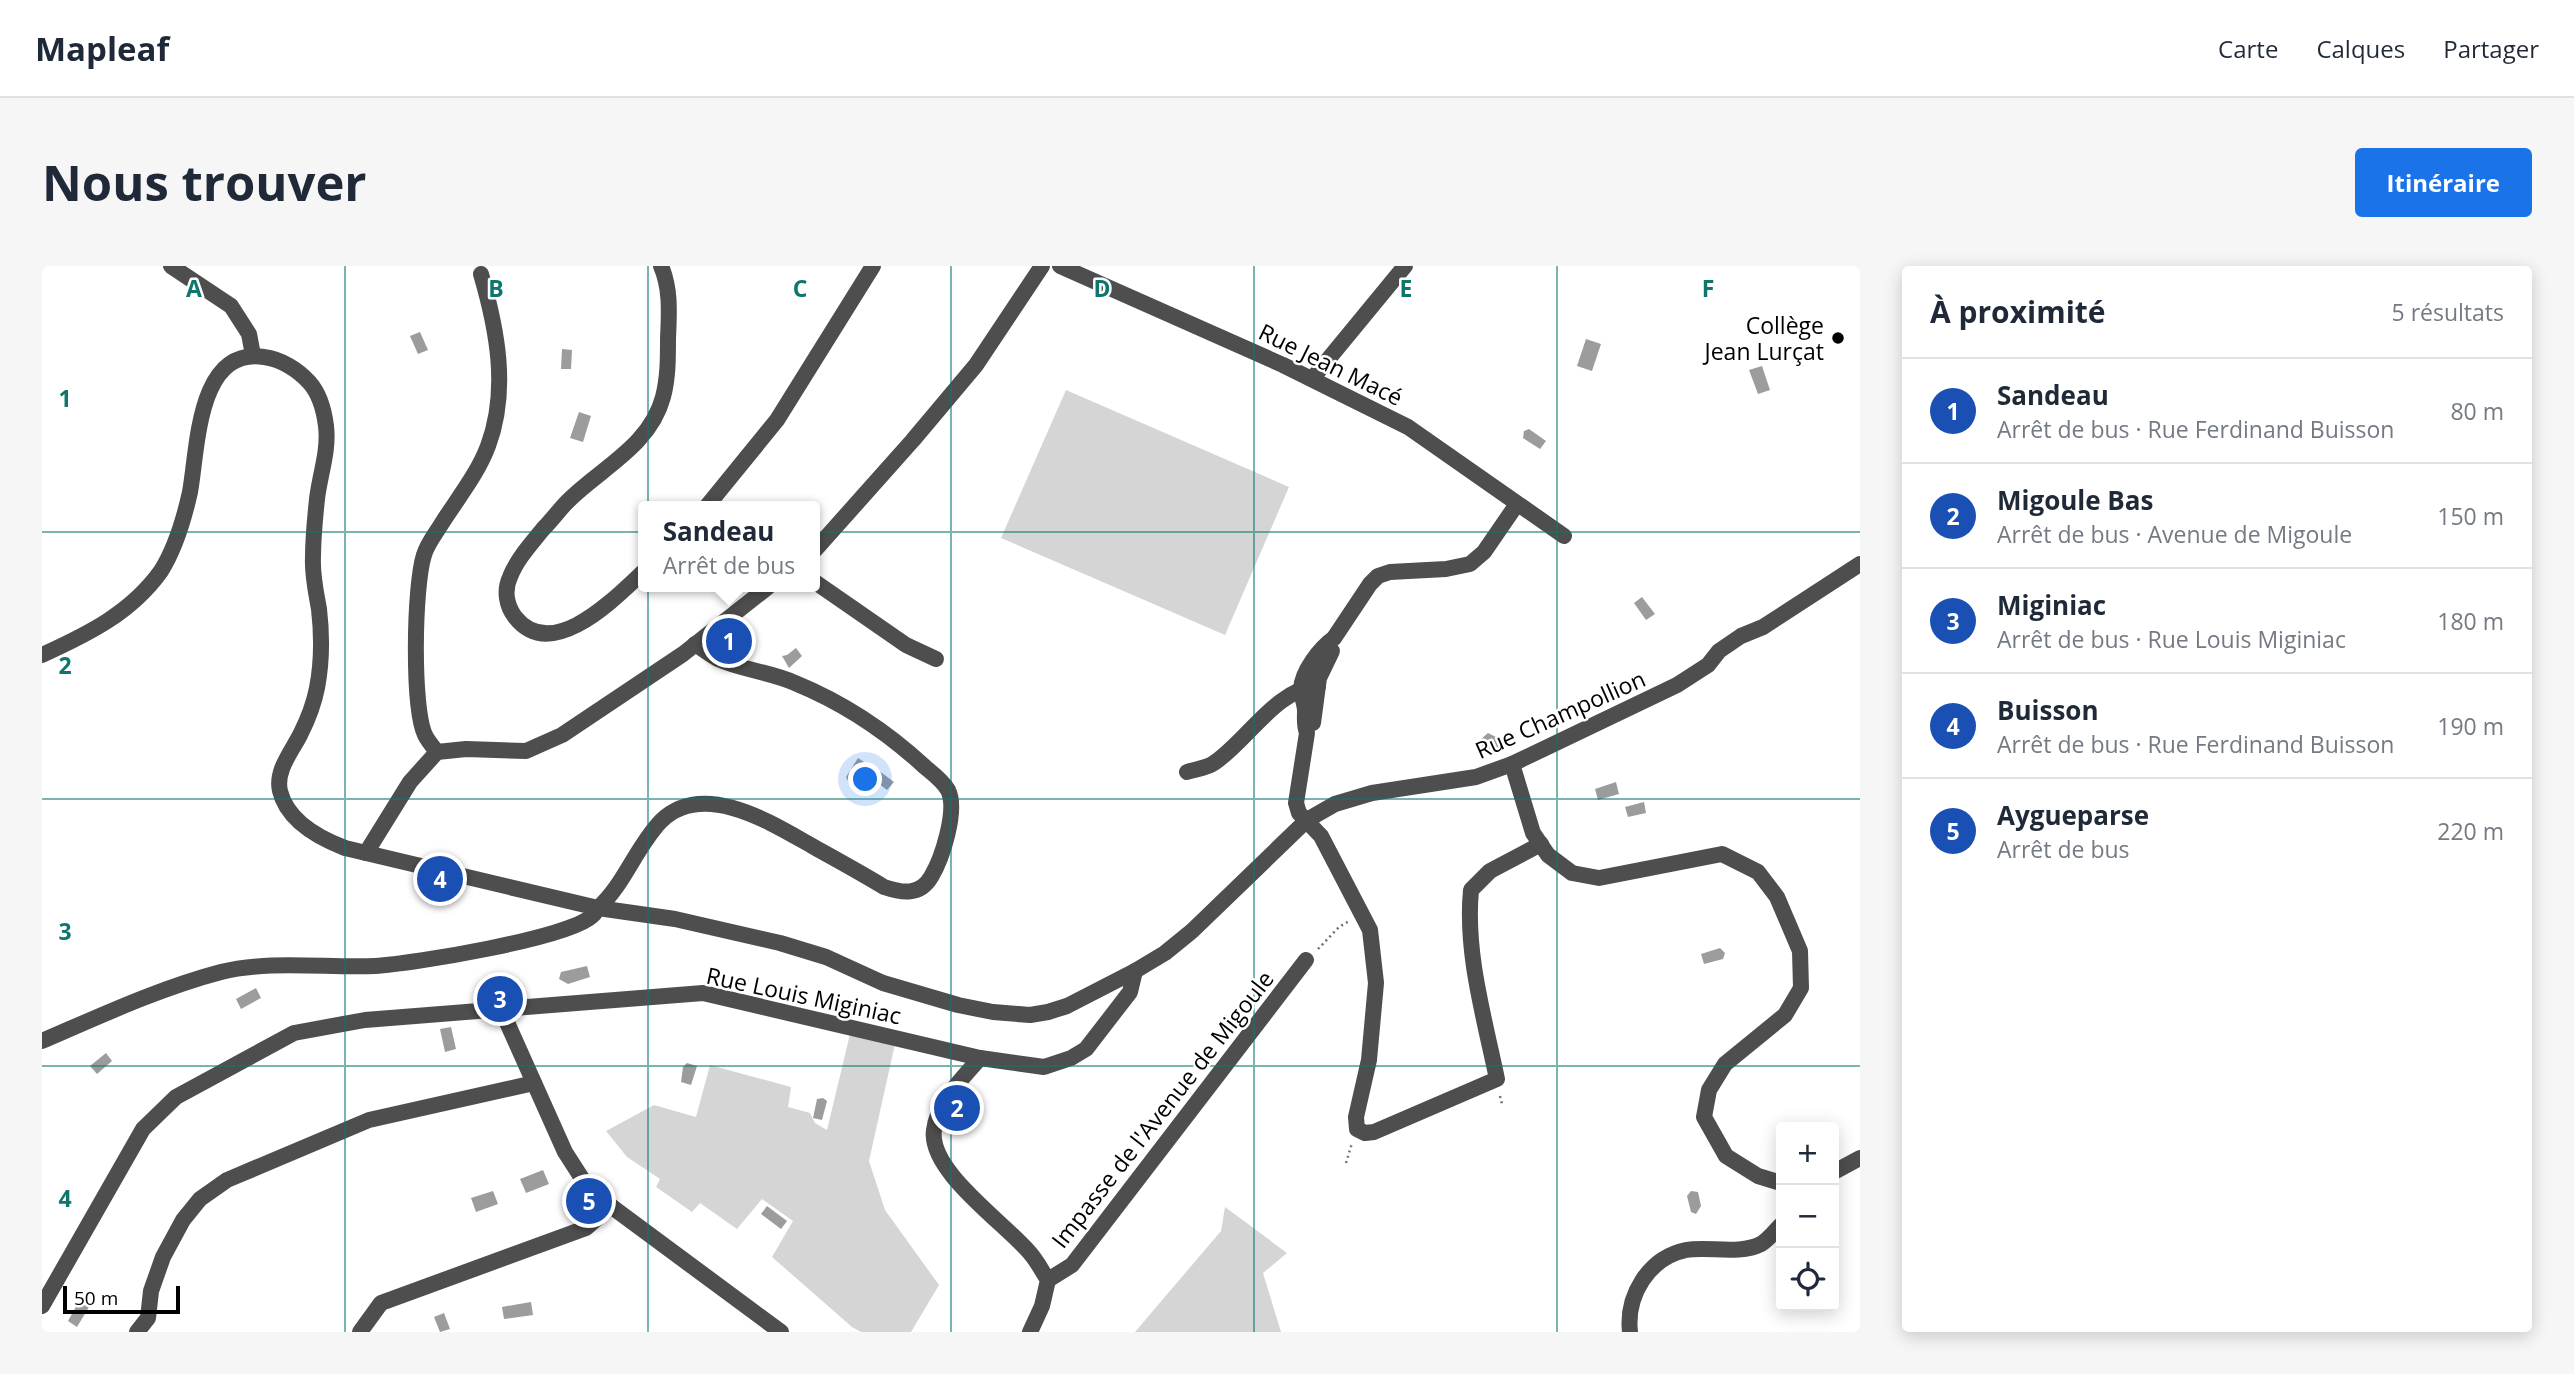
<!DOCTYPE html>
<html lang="fr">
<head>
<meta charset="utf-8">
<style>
	:root { --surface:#fff; --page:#f6f6f7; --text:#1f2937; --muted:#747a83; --line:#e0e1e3; --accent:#1a73e8 }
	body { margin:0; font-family:"Open Sans",sans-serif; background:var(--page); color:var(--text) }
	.controls { position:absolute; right:21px; bottom:21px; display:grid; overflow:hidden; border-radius:7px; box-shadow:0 4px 18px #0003 }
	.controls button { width:63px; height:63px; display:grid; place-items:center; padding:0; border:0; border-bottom:2px solid var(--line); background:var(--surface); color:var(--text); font:35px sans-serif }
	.scale { position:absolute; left:21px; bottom:18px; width:117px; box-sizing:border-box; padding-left:7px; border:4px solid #000; border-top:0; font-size:19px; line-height:24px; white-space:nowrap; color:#000; -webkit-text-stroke:5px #fff; paint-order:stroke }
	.you { position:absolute; left:824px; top:514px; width:24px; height:24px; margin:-18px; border:5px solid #fff; border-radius:50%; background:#1a73e8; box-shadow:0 0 0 10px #1a73e833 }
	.badge { display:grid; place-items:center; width:46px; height:46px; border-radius:50%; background:var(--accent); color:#fff; font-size:23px; font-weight:700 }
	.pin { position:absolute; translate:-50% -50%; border:4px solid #fff; box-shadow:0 2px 7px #0006 }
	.popup { position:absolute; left:596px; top:235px; width:182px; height:91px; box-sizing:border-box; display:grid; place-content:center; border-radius:7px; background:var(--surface); filter:drop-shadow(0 2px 5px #0005); font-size:23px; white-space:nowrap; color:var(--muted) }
	.popup b { font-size:26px; color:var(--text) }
	.popup::after { content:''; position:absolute; left:50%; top:100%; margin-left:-14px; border:14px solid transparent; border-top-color:var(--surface) }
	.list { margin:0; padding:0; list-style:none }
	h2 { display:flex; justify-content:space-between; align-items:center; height:91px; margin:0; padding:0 28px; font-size:30px }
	h2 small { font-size:23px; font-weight:400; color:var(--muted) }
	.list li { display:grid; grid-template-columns:46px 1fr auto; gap:21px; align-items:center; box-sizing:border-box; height:105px; padding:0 28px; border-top:2px solid var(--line) }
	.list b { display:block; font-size:26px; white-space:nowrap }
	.list p { margin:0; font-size:23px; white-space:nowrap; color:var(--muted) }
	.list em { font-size:23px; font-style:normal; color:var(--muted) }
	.icon { flex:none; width:38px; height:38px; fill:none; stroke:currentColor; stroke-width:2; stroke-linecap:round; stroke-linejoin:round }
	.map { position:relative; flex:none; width:1818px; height:1066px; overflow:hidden; border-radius:7px }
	header { display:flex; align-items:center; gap:42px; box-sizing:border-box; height:98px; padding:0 35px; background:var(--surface); border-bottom:2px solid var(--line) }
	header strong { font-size:33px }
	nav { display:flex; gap:38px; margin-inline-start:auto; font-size:24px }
	.intro { display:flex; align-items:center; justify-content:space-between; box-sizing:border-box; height:168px; padding:0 42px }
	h1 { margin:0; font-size:49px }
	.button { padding:18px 32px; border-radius:7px; background:var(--accent); color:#fff; font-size:24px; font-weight:700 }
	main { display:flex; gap:42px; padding:0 42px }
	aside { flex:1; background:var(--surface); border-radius:7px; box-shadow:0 4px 18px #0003 }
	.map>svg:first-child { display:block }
	.green { fill:#d5d5d5 }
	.water { fill:#9c9c9c }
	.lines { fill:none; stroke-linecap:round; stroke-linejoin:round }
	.path { stroke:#707070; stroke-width:2.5; stroke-dasharray:2 3.5; stroke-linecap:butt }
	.minor { stroke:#4e4e4e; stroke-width:16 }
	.grid { fill:none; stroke:#0f766e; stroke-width:2; stroke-opacity:0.55 }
	.poi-dot { fill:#000; stroke:#fff; stroke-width:2.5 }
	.labels { text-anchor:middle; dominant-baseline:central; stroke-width:5; stroke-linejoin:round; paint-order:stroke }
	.poi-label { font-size:23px; fill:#000; stroke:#fff; text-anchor:end }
	.street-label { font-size:23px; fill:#000; stroke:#fff }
	.grid-label { font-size:23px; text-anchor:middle; font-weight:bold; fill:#0f766e; stroke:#fff; stroke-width:5; stroke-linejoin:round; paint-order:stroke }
</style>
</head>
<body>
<header>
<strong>Mapleaf</strong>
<nav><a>Carte</a><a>Calques</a><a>Partager</a></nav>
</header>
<div class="intro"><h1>Nous trouver</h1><a class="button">Itinéraire</a></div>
<main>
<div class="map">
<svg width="1818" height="1066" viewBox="0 0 1818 1066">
	<rect width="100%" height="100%" fill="#fff"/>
	<g class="green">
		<path d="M1024,124L1247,221L1183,369L959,272Z"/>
		<path d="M808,768L853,778L827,895L843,944L897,1019L869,1066H819L810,1061L730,991L751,955L720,933L695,963L658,937L650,946L614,921L618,913L585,891L564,865L612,839L654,851L668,799L749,821L746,841L768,847L773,857L785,864Z"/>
		<path d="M1183,941L1245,987L1221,1007L1239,1066H1093L1179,965Z"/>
	</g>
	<g class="water">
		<path d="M378,66L386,84L376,88L368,70Z"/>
		<path d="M1544,73L1559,78L1550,105L1535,100Z"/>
		<path d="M520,83L530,84L529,103H519Z"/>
		<path d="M1720,100L1728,124L1716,128L1707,104Z"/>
		<path d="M537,146L549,150L541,176L528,172Z"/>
		<path d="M1487,163L1504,175L1498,183L1481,172L1482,165Z"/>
		<path d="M1600,331L1613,348L1604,354L1592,337Z"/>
		<path d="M754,382L760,390L747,402L740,390L745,389Z"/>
		<path d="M1446,467L1462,475L1461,481L1447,483L1440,481L1438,474Z"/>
		<path d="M816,492L825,498L813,517H807L804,511Z"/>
		<path d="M836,504L852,516L845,524L829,512Z"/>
		<path d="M1574,516L1577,528L1556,534L1553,523Z"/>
		<path d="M1602,536L1604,547L1586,551L1583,541Z"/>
		<path d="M1678,682L1683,687L1681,693L1662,698L1659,688Z"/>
		<path d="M545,700L548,711L526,718L517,713L519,706Z"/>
		<path d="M214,722L219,732L199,743L194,733Z"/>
		<path d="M409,761L414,783L403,786L398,763Z"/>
		<path d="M64,787L70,795L55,808L48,800Z"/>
		<path d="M645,797L655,800L649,819L639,816L641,801Z"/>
		<path d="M781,832L785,835L780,854L771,852L775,833Z"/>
		<path d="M501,904L507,918L484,927L478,913Z"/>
		<path d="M451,925L456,938L434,946L429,932Z"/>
		<path d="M1649,925L1656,926L1659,940L1654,948L1649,946L1645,930Z"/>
		<path d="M725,940L745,955L739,963L719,948Z"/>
		<path d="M37,1035L47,1041L35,1061L26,1055Z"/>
		<path d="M489,1036L491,1049L462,1053L460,1041Z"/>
		<path d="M402,1047L408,1063L398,1066L392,1051Z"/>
	</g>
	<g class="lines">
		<g class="path">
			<path d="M1276,683L1297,661L1307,655"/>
			<path d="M1458,830L1460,838"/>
			<path d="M1304,897L1310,877"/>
		</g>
		<g class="minor">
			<path d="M129,0L189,40L207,68L211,89"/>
			<path d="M1018,0L1241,99L1366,161L1522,270"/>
			<path d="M1270,113L1363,0"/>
			<path d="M1475,238L1442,286L1428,298L1404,303L1348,306L1336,310L1328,318L1292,372C1278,382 1260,405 1259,423C1259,430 1263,438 1263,445C1263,453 1262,459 1265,467L1254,537L1257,547L1279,570L1328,664L1334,717L1327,794L1314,851L1315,863L1323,867L1332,866L1455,813C1442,750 1423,687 1429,624L1448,605L1499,578"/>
			<path d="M665,240L735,154L831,0"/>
			<path d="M773,284L871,174L934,99L1000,0"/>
			<path d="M601,306C573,332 510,398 473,351C464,339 462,324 468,311C475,293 489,278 501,263C510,254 517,244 526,235C559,202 608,180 621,131C626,112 626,93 626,73C627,48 629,23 619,0"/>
			<path d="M773,316L864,379L894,393"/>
			<path d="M0,389C46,368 89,347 119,305C134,281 142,253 148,226C156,182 155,81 222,91C239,93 256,104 267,116C278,128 282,144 284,160C287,185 278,208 275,233C273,252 271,272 271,291C270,309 274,326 277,343C280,369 280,396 275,422C272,437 266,453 259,467C251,484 233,504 238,525C245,554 277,572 303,582L556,642C582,619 594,581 619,555C662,513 731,558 772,581C795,594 819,607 842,621C860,627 878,630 889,611C900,593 916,544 906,524C901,515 890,507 883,501C844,465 802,437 753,417C729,406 700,404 676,393C668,389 661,383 653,378"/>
			<path d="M1271,457L1277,412L1290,385"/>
			<path d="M395,486C391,481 386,475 383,469C370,441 372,320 382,289C385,278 394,267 400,257C416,232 436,207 446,180C467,124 455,63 439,8"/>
			<path d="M1470,498L1491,567L1506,589L1530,607L1557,612L1680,588L1716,606L1735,631L1758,685L1759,722L1743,749L1683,798L1667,824L1662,851L1684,890L1716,910L1739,917"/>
			<path d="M1145,506C1154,503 1165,502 1172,497C1204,476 1235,422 1276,420"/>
			<path d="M324,587L368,516L395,486L424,483L484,485L520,469L641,388L726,321"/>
			<path d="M459,743L523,886L541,914L562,935L739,1066"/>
			<path d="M0,775C58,750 118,722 179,706C227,694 284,702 333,700C370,698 527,672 550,650C553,648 554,645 556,642L633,653L738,677L784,691L841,717L916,739L951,746L988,749L1006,746L1025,740L1093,705L1123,687L1150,665L1265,554L1293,538L1330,527L1434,511L1470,498L1635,419L1666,399L1677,385L1699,370L1721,361L1818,298"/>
			<path d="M938,792C920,813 896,835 892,864C886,905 963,957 988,987C995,995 1000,1005 1006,1014L1000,1040L988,1066"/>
			<path d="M1792,906L1818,892"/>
			<path d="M1006,1014L1030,999L1264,694"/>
			<path d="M0,1040L101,863L134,831L252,767L323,754L661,727L938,792L1002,801L1029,792L1044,783L1088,726L1093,705"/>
			<path d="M95,1066L106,1052L109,1025L121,991L141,954L158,933L185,914L327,854L492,817"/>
			<path d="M318,1066L339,1037L544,962L569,940"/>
			<path d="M1588,1066C1584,1030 1606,992 1644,984C1666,980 1697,989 1719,978C1726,974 1733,965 1739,959"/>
		</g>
	</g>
	<path class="grid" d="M303,0V1066M606,0V1066M909,0V1066M1212,0V1066M1515,0V1066M0,266H1818M0,533H1818M0,800H1818"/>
	<circle class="poi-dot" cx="1796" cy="72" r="7"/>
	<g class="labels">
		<g class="poi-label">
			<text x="1782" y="59">Collège<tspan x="1782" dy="26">Jean Lurçat</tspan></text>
		</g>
		<g class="street-label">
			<text transform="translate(1289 98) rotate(26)">Rue Jean Macé</text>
			<text transform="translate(1518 448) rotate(-24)">Rue Champollion</text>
			<text transform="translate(762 729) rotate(12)">Rue Louis Miginiac</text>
			<text transform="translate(1120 843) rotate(-52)">Impasse de l'Avenue de Migoule</text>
		</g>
	</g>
	<g class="grid-label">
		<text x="152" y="31">A</text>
		<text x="454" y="31">B</text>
		<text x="758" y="31">C</text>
		<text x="1060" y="31">D</text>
		<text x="1364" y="31">E</text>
		<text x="1666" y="31">F</text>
		<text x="23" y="141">1</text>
		<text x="23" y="408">2</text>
		<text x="23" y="674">3</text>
		<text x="23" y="941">4</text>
	</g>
</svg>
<div class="controls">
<button>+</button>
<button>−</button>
<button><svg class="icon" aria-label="locate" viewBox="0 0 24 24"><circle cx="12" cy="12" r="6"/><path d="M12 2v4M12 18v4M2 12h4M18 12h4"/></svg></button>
</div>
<div class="scale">50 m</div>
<div class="you"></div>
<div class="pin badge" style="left:687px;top:375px;background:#1a4fb4">1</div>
<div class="popup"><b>Sandeau</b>Arrêt de bus</div>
<div class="pin badge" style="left:915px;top:842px;background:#1a4fb4">2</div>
<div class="pin badge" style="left:458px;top:733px;background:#1a4fb4">3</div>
<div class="pin badge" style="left:398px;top:613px;background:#1a4fb4">4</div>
<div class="pin badge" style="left:547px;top:935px;background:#1a4fb4">5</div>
</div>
<aside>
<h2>À proximité<small>5 résultats</small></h2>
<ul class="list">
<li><span class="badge" style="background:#1a4fb4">1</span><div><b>Sandeau</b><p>Arrêt de bus · Rue Ferdinand Buisson</p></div><em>80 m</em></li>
<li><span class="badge" style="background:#1a4fb4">2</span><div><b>Migoule Bas</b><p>Arrêt de bus · Avenue de Migoule</p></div><em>150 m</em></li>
<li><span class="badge" style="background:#1a4fb4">3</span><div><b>Miginiac</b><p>Arrêt de bus · Rue Louis Miginiac</p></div><em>180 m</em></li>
<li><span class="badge" style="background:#1a4fb4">4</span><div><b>Buisson</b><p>Arrêt de bus · Rue Ferdinand Buisson</p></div><em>190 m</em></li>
<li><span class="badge" style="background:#1a4fb4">5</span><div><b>Aygueparse</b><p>Arrêt de bus</p></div><em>220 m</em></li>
</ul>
</aside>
</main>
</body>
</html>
